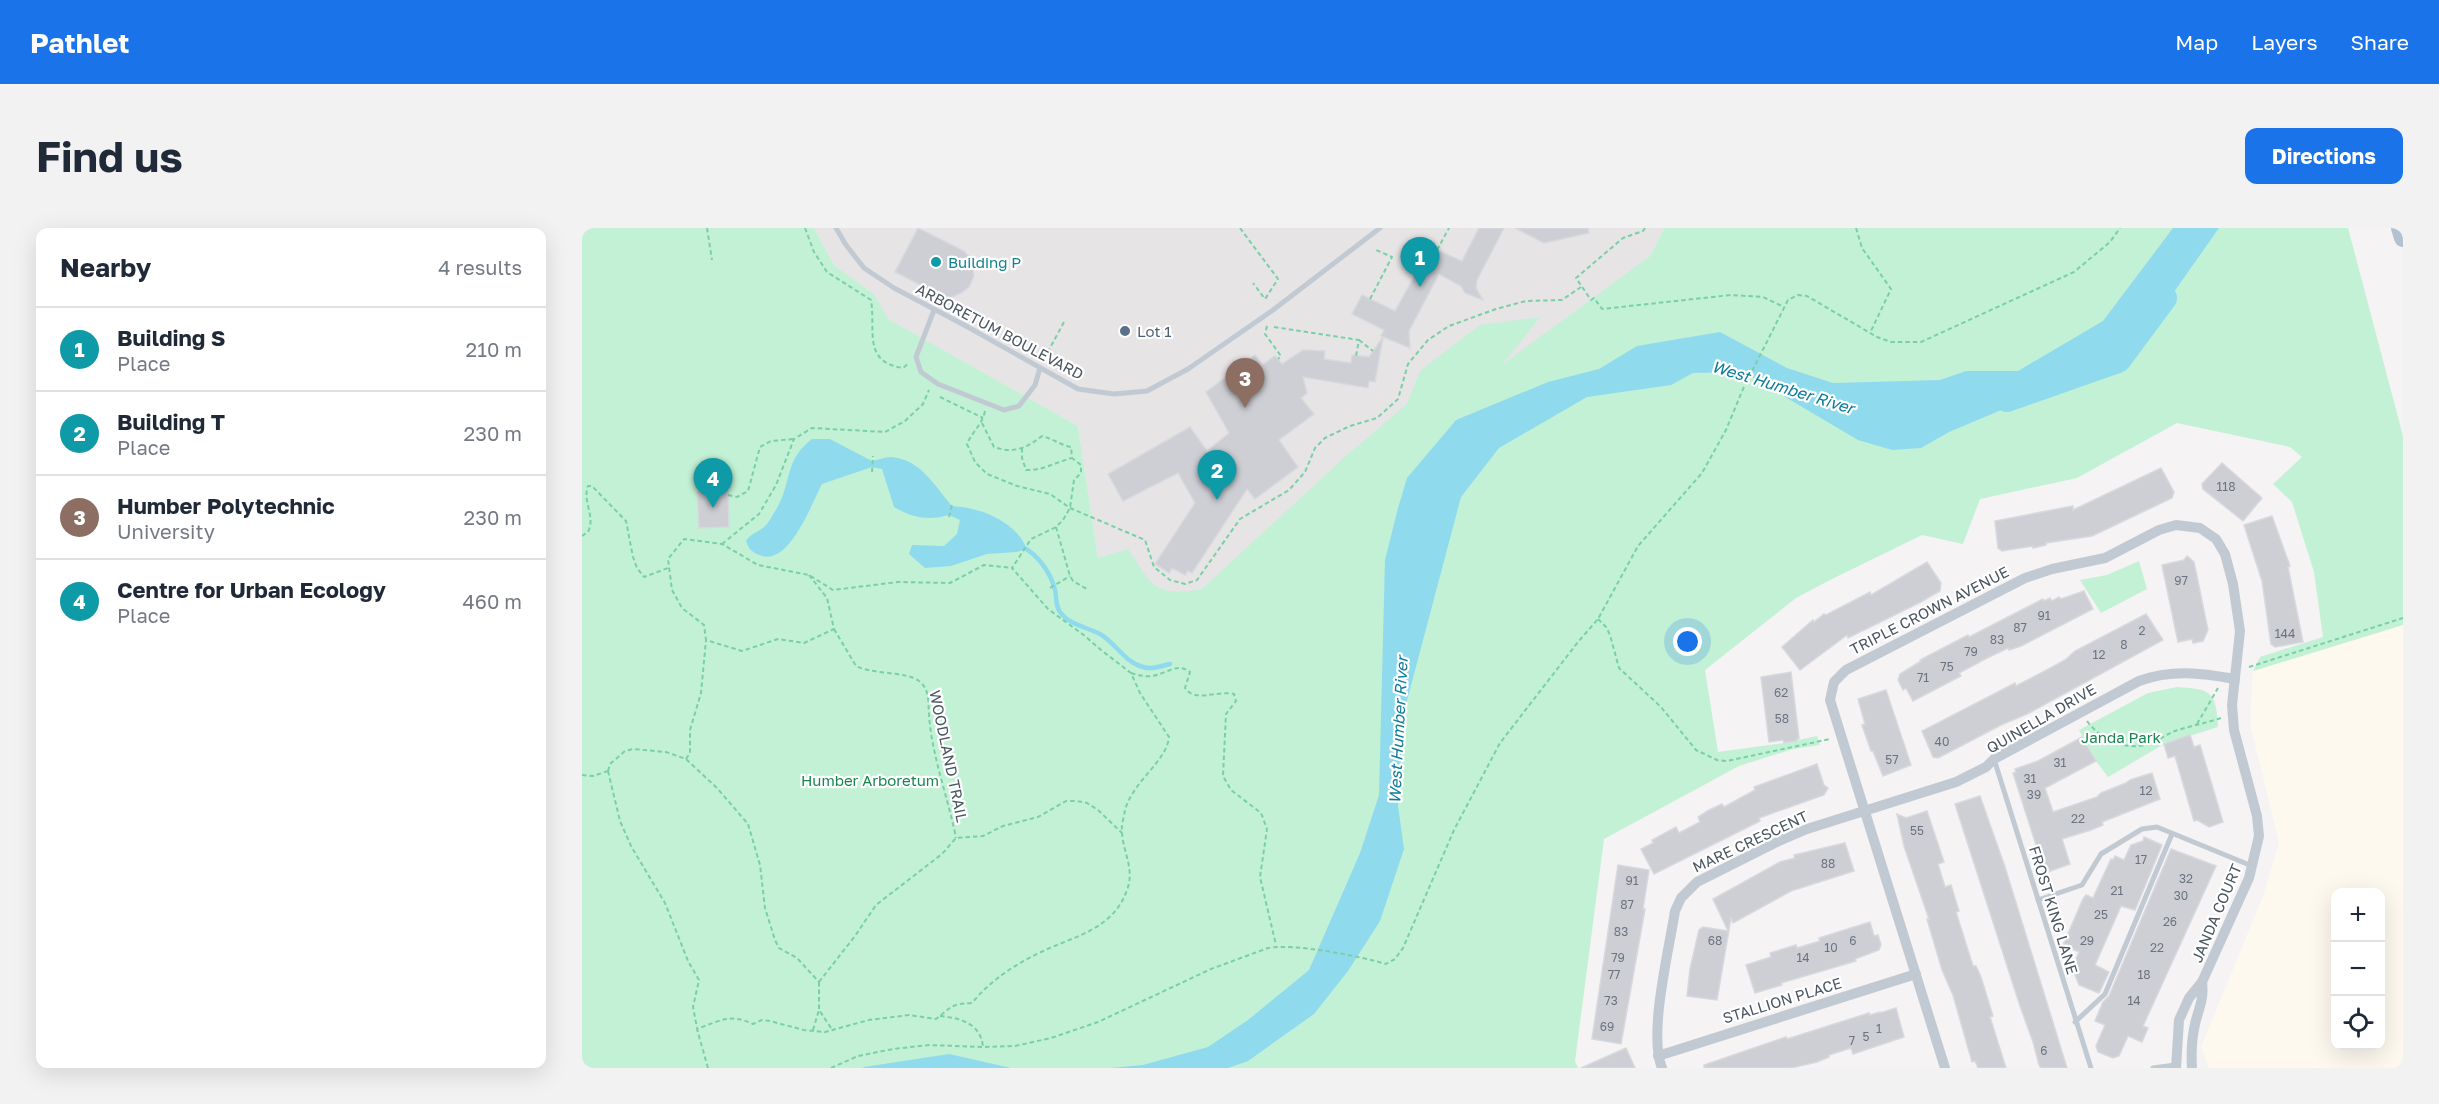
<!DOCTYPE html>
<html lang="en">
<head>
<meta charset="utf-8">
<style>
	:root { --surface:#fff; --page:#f2f2f3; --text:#1f2937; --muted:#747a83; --line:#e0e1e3; --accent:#1a73e8 }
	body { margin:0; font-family:"Golos Text",sans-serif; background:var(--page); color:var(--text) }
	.controls { position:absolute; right:18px; bottom:18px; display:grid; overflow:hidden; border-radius:12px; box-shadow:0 6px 24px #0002 }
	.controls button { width:54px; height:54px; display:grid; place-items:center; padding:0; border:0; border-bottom:2px solid var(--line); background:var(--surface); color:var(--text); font:30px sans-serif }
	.you { position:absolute; left:1106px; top:414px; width:21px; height:21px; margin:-15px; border:4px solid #fff; border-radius:50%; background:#1a73e8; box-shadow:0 0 0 9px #1a73e833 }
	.badge { display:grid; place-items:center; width:39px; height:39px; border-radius:50%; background:var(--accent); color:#fff; font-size:20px; font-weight:700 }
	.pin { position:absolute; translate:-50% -50px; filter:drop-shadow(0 2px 3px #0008) }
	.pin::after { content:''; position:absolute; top:32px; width:21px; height:18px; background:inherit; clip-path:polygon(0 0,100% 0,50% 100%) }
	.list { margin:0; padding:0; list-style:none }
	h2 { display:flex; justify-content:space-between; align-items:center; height:78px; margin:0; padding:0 24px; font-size:26px }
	h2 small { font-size:20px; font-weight:400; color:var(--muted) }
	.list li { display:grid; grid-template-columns:39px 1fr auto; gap:18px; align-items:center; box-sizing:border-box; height:84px; padding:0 24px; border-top:2px solid var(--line) }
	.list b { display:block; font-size:22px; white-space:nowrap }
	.list p { margin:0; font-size:20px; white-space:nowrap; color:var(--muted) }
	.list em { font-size:20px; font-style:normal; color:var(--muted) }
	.icon { flex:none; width:33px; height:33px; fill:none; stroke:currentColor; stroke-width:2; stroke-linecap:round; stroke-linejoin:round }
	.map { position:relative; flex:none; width:1821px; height:840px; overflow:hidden; border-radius:12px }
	header { display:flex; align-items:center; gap:36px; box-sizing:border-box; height:84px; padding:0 30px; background:var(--accent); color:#fff }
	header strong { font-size:28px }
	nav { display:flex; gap:33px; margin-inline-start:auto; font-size:21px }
	.intro { display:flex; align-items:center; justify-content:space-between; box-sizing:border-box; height:144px; padding:0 36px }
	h1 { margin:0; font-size:42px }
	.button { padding:15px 27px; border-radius:12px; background:var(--accent); color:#fff; font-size:21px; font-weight:700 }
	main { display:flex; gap:36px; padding:0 36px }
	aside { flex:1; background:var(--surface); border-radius:12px; box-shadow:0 6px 24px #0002 }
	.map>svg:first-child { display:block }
	.commercial { fill:#fdf9ef; fill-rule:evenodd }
	.education { fill:#e6e4e5 }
	.green { fill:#c3f1d5 }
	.water { fill:#90daee }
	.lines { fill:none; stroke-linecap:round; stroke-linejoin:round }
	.stream { stroke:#90daee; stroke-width:4.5 }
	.river { stroke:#90daee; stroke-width:26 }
	.building { fill:#cdcfd5; stroke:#d7d9de; stroke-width:1.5 }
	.path { stroke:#7ad0a6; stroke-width:2; stroke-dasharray:4.5 3; stroke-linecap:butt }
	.service { stroke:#c1cad2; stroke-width:5 }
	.minor { stroke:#c1cad2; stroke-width:10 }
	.primary { stroke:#b3c2d1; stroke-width:18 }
	.culture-dot { fill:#0f9aa8; stroke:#fff; stroke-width:2 }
	.service-dot { fill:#5c6f8a; stroke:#fff; stroke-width:2 }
	.labels { text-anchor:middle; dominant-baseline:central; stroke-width:4.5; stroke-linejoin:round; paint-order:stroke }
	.number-label { font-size:12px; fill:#6b747e }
	.culture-label { font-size:15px; fill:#0d838f; stroke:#fff; text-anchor:start }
	.street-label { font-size:15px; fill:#4a5661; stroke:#fff }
	.service-label { font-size:15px; fill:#4e5e75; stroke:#fff; text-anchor:start }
	.park-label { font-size:15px; fill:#17864f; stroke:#fff }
	.water-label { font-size:16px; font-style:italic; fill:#0c7c9b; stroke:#fff }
</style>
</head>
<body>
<header>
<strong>Pathlet</strong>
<nav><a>Map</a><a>Layers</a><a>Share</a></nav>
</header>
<div class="intro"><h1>Find us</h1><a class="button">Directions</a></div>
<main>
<aside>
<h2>Nearby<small>4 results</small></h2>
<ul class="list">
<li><span class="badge" style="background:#0f9aa8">1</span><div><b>Building S</b><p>Place</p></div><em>210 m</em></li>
<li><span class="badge" style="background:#0f9aa8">2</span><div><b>Building T</b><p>Place</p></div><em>230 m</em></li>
<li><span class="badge" style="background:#8d6e63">3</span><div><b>Humber Polytechnic</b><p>University</p></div><em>230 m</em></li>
<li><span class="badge" style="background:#0f9aa8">4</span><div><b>Centre for Urban Ecology</b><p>Place</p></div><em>460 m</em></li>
</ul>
</aside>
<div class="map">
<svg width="1821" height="840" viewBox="0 0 1821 840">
	<rect width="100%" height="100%" fill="#f5f3f3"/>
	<path class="commercial" d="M1821,397V840H1627L1619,819L1681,668L1697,615L1668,496L1671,443ZM1754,664H1798V818H1754Z"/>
	<path class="education" d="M232,0H1082L1068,28L614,379L525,390L496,198L305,91L292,66L252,37Z"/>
	<g class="green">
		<path d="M0,0H232L252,37L292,66L306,91L496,198L516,330L546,321C570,357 572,370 620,361L764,228L825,176L838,143L898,97L958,89L920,137L1068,28L1082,0H1766L1821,208V397L1671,443L1678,429L1741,409L1732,344L1710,274L1691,256L1720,229L1708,219L1595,195L1495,250L1398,271L1381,316L1340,307L1250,351L1214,370L1123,442L1136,524L1202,515L1235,508L1238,517L1211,521L1157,538L1022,611L993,833L996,840H0Z"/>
		<path d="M1557,333L1565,361L1519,385L1498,352L1525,347Z"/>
		<path d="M1595,459C1630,461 1634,464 1636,499L1582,516L1526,549L1514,533L1497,502L1566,465Z"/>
	</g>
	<g class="water">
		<path d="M1591,0H1637L1575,88L1495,149L1460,160L1436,175L1367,204L1339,220L1310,222L1276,212L1161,144L1111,145L1089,157L1005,169L917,220L879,269L822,484L816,578L822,621L798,693L766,743L732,786L666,833L646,840H528L561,837L626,819L666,792L727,742L778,625L797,567L803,332L816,280L825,250L874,192L966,154L1017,141L1055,118L1138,104L1205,140L1251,155L1358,152L1384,143H1436L1521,93Z"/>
		<path d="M230,211H248L290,233C296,232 303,229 309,229C339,231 353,259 370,278C396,279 431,292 443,317L441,322L435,324L405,326L369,338L343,340L327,326L330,317L362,318L375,306L378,292L367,287C347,293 330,290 312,279L300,241L290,239L240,256C230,275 208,336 180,328C171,325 167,322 164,313C169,305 175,305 182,299C187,295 191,286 195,280C210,254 202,232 230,211Z"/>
		<path d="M367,826L429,840H281L282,839Z"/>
	</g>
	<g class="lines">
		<path class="stream" d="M441,319C456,327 469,345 473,362C475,370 473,377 478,384C487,397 505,399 518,406C534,415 542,434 561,439C570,442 579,438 588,436"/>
		<path class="river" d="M1425,171L1536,132L1582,70"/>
	</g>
	<g class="building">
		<path d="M336,0L382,23L388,30L392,48L387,59L379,65L368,70L356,66L313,44Z"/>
		<path d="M897,0H922L895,52L894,60L901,72L883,65L879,58L857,46L827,103L828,120L799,108L802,102L770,86L780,67L813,83L852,13L855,22L880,33Z"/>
		<path d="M933,0H1006L1007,5L962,15Z"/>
		<path d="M801,109L793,154L787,153L786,160L721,149L725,165L719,170L732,186L697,212L716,239L673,271L665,261L610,345L606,343L603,347L590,340L587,345L573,336L613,275L596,245L541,273L526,246L608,199L625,223L647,205L624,164L673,127L680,137L693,128L700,136L721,122L743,123L742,131L769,135L770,127L787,129Z"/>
		<path d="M1640,235L1680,270L1661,293L1621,261L1620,256Z"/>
		<path d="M1579,240L1592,264L1590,270L1510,308L1464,315V317L1451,320V318L1420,323L1416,320L1413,293L1491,278V282Z"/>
		<path d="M146,262L147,299L117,300L115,263Z"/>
		<path d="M1690,288L1708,338L1706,339L1721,414L1693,419L1689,416L1680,353L1662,297Z"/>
		<path d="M1605,328L1612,334L1626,402L1621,413L1611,415L1610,411L1596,414L1580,337L1602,332Z"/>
		<path d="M1345,334L1359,355L1358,363L1337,375L1266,410L1265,407L1218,442L1200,419L1231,392L1232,394L1242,386L1244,387L1288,364L1289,367Z"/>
		<path d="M1502,363L1511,381L1439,418L1427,422L1426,420L1403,431L1377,445L1379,448L1331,473L1324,460L1321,462L1316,452L1318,446L1339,433L1338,432L1386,407L1387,409L1461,371L1462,373L1468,370L1470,373L1477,369L1479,371Z"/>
		<path d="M1564,386L1581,412L1447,485L1419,497L1356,530L1351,529L1340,503L1433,455L1434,458L1461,444L1483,432L1493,423Z"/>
		<path d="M1209,444L1217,510L1214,513L1202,515L1201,512L1187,514L1179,449Z"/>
		<path d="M1304,462L1329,537L1301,548L1291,523H1289L1280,497L1283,496L1276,471Z"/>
		<path d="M1608,507L1612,519L1618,517L1641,594L1627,599L1615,592L1612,593L1593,528L1586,530L1582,516Z"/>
		<path d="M1500,509L1514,533L1463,560L1471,584L1515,569L1519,565L1544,555L1548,552L1570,545L1578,571L1520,594L1521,597L1509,602L1480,611L1488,636L1463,645L1431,545L1434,544L1433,541L1456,533Z"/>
		<path d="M1235,536L1242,557L1246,560L1242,567L1177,590L1178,593L1072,646L1059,621L1071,615L1070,612L1094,599L1097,605L1118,594L1116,589L1127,582L1140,576L1142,579L1173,562L1172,559Z"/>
		<path d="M1398,568L1423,639L1485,840H1459L1457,837L1451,814L1438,778L1373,576Z"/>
		<path d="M1345,583L1362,634L1356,636L1363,659L1369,657L1377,683L1374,684L1391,738H1394L1399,749L1411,788L1408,789L1424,840H1396L1393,833L1390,834L1371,767L1360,742L1345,691H1347L1322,618L1315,586L1324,590Z"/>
		<path d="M1562,609L1580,617L1553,682L1539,678L1513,737L1527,744L1517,765L1497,757L1490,739L1497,724L1481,717L1501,671L1504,667L1511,670L1529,631L1531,632L1533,628L1542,632L1549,617L1561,613Z"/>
		<path d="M1263,615L1272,643L1209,663L1151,695L1149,690L1135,772L1105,768L1108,741L1117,702L1121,699L1146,703L1131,671L1198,634L1213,630L1212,627Z"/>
		<path d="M1589,621L1634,638L1561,798L1566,800L1560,814L1546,808L1537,828L1531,830L1516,824L1514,818L1523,797L1513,793L1521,774L1527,768Z"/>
		<path d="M1036,637L1067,642L1061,681H1063L1039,816L1010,811Z"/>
		<path d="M1288,694L1292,708L1296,707L1299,717L1297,722L1273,731L1274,733L1199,755L1200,757L1173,765L1164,737L1189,729L1188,725L1214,717L1215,720L1238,713L1237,710Z"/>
		<path d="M1314,780L1322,809L1271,826L1269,820L1247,827V829L1235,834L1209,840H1122V837L1204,809L1205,811L1287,785L1288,787L1298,784V785Z"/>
		<path d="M1044,820L1053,840H999Z"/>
	</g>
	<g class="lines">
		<g class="path">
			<path d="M125,0L130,32"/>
			<path d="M223,0L232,24L245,44L289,72C294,102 280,134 321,140L327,135"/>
			<path d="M658,0L696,51L683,71L671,55"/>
			<path d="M1063,0L1061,3L1041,10L994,50L1009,72L1012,70L1020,81L1149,67L1181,69L1202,79"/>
			<path d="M1274,0L1280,20L1309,61L1288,105"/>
			<path d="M855,22L867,0"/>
			<path d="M788,71L810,29L794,22"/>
			<path d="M685,98L683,106L699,128L696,131"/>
			<path d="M692,99L777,112L774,128"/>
			<path d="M777,112L791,123"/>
			<path d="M462,131L482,94"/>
			<path d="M358,169L401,190"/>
			<path d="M403,183C400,197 390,204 385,216L393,234L405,246L435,258L468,266L488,280L563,312L572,339L588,352L603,356L615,352L658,291L707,262L723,244L733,220L743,210L768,198L795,190L816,171L826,136L846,112L867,98L914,81L944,73L980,72L999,59"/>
			<path d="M400,195L412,219C431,226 445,220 460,208C471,211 479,217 489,219L490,230L499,237V245L492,252L488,280L481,292L474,299L449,311L430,340"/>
			<path d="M440,220V230L444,242C460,243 474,234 490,230"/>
			<path d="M290,244L291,228"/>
			<path d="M146,267L155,269L166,263L178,219L189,213L212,211"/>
			<path d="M367,289L370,277"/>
			<path d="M474,299L488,348L491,353L505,361"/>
			<path d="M0,308L6,304C14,288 0,274 6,258H10L44,293L51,329L55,340L62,349L86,340"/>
			<path d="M140,316L177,286L194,257L212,211L230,200L303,204L323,193L341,176L347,162"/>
			<path d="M227,347L245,370L252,401L222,415L196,411L160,423L124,412L122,397L100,380L90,362L86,331L102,311L140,316L176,337L227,347L251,362L316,354L368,355L402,337L430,340"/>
			<path d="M468,360L488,348"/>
			<path d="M1016,391L1024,399L1028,407L1037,440L1079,479L1114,522L1135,532L1145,533L1248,511"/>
			<path d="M252,401L274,438C292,447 324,443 337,453C348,461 346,475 347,487C350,529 366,569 374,610"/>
			<path d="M1667,439L1821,390"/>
			<path d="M549,445C556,447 563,449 570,448C584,446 595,434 608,444L603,460C613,475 635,462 652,466L654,473L644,486L641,548L649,562L679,585L685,601L678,649L694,717"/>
			<path d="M1505,493C1517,510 1542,522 1563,517C1574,514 1583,507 1593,503C1608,498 1624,495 1639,490"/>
			<path d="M1615,496L1636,460"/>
			<path d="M104,531L108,525V502L119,465L124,412"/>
			<path d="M26,543L28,536L43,523L51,521L84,524L104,531L135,560L166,596L178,637L183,680L193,712L197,720L215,730L237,754"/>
			<path d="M26,543L38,593L49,618L83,675L106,733L117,752L111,779L115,800"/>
			<path d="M0,547L11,548L26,543"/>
			<path d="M237,754L273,708L294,677L360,626L374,610L401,608L421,598L456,589L484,573H495L505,575L516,582L540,605"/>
			<path d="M237,754V782L251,803"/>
			<path d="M358,788C379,790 399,796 401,819"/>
			<path d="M231,802L237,782"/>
			<path d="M126,840L115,801C137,793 148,785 171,796L180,792L188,793L222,802L243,804L287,792L327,787L354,791C370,779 368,776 390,775C409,752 432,737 459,724C492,708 531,702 545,662C553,641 541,625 540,604C539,597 542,589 543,582C551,553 585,533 587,509L558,465L549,445L519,422L503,408L466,381L430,340"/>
			<path d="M249,840L276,828L311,821L347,817L401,819L433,818L469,810L516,794L629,741L686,720C712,715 777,728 804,736L813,731L821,720L872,602L918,515L996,414L1016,391L1056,318L1120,245L1144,202L1161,161L1206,72L1216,67L1225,68L1295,109L1309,114H1339L1492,44L1528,14L1538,0"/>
		</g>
		<g class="service">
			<path d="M254,0L264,17L282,40L312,60L384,98L496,161L532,166L565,163L606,141L691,82L798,0"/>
			<path d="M352,82L334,129L339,144L356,156L422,182L437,178L453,157L458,140"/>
			<path d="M1412,531L1509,840"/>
			<path d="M1456,672L1500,657L1519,626L1560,601L1575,599L1670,638"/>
			<path d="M1493,794L1523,766L1590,606"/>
			<path d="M1571,840L1593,837"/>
		</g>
		<g class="minor">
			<path d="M1076,828L1334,746"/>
			<path d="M1080,840C1066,806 1087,722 1093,683L1099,670L1115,654L1197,613L1225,601L1374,554L1404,539L1412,531L1557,453C1590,441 1619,445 1653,451"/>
			<path d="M1363,840L1248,472L1252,454L1264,442L1443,350L1470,341L1523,330L1577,302L1594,297L1618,300L1634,311L1643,326L1651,356L1658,403L1650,477L1652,502L1675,588L1677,608L1667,650L1620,754L1607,770L1597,792L1594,840"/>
			<path d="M1610,840C1609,824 1610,807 1614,792C1618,778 1622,769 1620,754"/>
		</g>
		<path class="primary" d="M1818,0L1821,10"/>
	</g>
	<circle class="culture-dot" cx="354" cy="34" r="6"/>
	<circle class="service-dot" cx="543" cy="103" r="6"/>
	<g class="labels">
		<g class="number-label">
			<text x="1644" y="258">118</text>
			<text x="1599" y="352">97</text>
			<text x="1462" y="387">91</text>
			<text x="1438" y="399">87</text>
			<text x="1560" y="402">2</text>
			<text x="1703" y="405">144</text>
			<text x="1415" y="411">83</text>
			<text x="1542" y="416">8</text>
			<text x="1389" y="423">79</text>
			<text x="1517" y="426">12</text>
			<text x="1365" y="438">75</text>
			<text x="1341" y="449">71</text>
			<text x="1199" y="464">62</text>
			<text x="1200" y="490">58</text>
			<text x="1360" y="513">40</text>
			<text x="1310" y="531">57</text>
			<text x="1478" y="534">31</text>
			<text x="1448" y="550">31</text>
			<text x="1564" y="562">12</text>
			<text x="1452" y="566">39</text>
			<text x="1496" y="590">22</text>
			<text x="1335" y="602">55</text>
			<text x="1559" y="631">17</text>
			<text x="1246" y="635">88</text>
			<text x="1604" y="650">32</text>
			<text x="1050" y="652">91</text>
			<text x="1535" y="662">21</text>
			<text x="1599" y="667">30</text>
			<text x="1045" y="676">87</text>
			<text x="1519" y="686">25</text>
			<text x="1588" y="693">26</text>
			<text x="1039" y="703">83</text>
			<text x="1133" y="712">68</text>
			<text x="1271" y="712">6</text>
			<text x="1505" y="712">29</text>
			<text x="1249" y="719">10</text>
			<text x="1575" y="719">22</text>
			<text x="1036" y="729">79</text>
			<text x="1221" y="729">14</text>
			<text x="1032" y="746">77</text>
			<text x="1562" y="746">18</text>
			<text x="1029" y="772">73</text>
			<text x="1552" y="772">14</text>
			<text x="1025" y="798">69</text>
			<text x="1297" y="800">1</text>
			<text x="1284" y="808">5</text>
			<text x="1270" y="812">7</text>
			<text x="1462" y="822">6</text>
		</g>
		<g class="culture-label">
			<text x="366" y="34">Building P</text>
		</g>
		<g class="street-label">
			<text transform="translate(418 103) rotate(28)">ARBORETUM BOULEVARD</text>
			<text transform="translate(1347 382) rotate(-27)">TRIPLE CROWN AVENUE</text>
			<text transform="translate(1459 490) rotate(-30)">QUINELLA DRIVE</text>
			<text transform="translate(367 528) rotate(78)">WOODLAND TRAIL</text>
			<text transform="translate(1168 613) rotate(-25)">MARE CRESCENT</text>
			<text transform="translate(1472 682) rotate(73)">FROST KING LANE</text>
			<text transform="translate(1634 685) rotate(-67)">JANDA COURT</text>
			<text transform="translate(1200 772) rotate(-17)">STALLION PLACE</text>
		</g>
		<g class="service-label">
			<text x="555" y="103">Lot 1</text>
		</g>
		<g class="park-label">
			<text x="1539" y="509">Janda Park</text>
			<text x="288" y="552">Humber Arboretum</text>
		</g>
		<g class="water-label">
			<text transform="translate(1201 159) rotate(17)">West Humber River</text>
			<text transform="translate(816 502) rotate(-87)">West Humber River</text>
		</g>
	</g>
</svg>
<div class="controls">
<button>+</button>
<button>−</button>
<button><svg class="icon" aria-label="locate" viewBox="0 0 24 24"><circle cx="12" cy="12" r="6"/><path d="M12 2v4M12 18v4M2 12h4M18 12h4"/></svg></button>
</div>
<div class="you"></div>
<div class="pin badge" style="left:838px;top:59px;background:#0f9aa8">1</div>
<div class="pin badge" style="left:635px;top:272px;background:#0f9aa8">2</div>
<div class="pin badge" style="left:663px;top:180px;background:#8d6e63">3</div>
<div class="pin badge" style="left:131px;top:280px;background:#0f9aa8">4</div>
</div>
</main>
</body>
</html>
